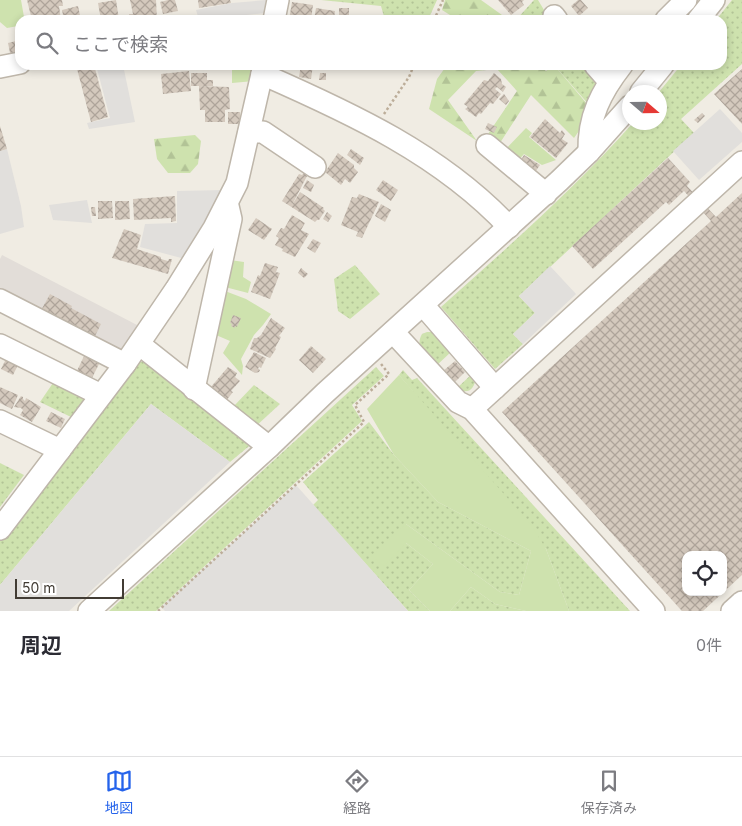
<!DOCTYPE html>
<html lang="ja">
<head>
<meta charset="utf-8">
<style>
	:root { --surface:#fff; --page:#f2f2f3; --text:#2b2b33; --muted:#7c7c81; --line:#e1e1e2; --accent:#2563eb }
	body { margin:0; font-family:Inter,"Noto Sans JP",sans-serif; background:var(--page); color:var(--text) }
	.controls { position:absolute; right:15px; bottom:15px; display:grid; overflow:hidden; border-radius:10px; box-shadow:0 2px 8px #0003 }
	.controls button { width:45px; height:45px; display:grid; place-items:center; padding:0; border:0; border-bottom:1px solid var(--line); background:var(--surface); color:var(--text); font:25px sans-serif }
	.compass { position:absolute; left:622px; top:85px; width:45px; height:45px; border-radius:50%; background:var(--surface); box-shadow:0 2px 8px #0003; rotate:110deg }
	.scale { position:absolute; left:15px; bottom:12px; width:109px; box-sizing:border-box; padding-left:5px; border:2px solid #423c34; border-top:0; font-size:14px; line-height:18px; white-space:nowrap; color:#423c34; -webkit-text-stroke:4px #fff; paint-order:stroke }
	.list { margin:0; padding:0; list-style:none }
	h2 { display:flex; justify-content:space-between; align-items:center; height:65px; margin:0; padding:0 20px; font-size:21px }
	h2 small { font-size:16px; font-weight:400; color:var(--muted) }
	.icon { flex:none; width:28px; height:28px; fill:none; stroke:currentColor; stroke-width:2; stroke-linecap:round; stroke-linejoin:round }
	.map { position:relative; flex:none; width:742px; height:611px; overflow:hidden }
	.search { position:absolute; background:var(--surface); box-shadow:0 2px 8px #0003; left:15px; right:15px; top:15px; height:55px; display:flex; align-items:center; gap:12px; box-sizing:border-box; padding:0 18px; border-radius:15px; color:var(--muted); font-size:19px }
	.sheet { height:145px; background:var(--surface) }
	nav { display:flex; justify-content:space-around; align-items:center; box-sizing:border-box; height:70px; border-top:1px solid var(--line); background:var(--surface); font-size:14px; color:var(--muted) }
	nav a { display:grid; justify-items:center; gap:2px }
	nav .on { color:var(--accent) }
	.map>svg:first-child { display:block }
	.industrial { fill:#e2ddd8 }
	.grass { fill:url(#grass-dots) }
	.forest { fill:url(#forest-firs) }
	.green { fill:#cee2ae }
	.parking { fill:#e1dfdc }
	.building { fill:url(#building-cross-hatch); fill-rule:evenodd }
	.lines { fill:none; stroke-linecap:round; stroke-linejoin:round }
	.minor-casing { stroke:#beb6aa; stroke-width:24 }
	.path { stroke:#bcad99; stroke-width:2.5; stroke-dasharray:2.5 2.5; stroke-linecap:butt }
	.minor { stroke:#fff; stroke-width:21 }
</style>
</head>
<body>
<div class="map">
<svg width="742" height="611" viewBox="0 0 742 611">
	<defs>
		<pattern id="grass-dots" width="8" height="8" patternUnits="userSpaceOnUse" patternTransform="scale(1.25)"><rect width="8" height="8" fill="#cee2ae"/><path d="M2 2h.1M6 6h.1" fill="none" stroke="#b2c396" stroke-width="1.8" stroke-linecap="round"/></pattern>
		<pattern id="forest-firs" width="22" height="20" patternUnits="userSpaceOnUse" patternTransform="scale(1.25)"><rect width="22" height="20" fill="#cee2ae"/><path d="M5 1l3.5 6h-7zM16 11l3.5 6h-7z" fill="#b2c396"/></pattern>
		<pattern id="building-cross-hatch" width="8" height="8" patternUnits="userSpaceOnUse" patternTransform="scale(1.25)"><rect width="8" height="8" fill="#d4c9bd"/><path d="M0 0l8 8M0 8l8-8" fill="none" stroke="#aea49a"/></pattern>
	</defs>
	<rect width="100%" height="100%" fill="#f0ece3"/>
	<path class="industrial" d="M2,255L139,326L119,356L0,294V259Z"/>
	<g class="grass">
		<path d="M321,0H437L428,20H385L381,6Z"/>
		<path d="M534,0H538L550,20H516Z"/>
		<path d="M732,0H742V64L681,119L694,133L519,296L535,313L513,334L523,344L495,369L441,307C507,248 574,189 633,123L660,122L659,92L681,65H722V20H716Z"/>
		<path d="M554,65H587L601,81L590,106Z"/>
		<path d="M355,265L380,294L350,319L338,311L334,279Z"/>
		<path d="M427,332H433L452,351L436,366C427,356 414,348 422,334Z"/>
		<path d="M150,360L254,442L230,462L151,404L0,585V538L135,363Z"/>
		<path d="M376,367L384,376L352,405L362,421L156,611H109Z"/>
		<path d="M403,370L412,380L417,378L630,611H569L546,549L399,375Z"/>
		<path d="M473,373L476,377C474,391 468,394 456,389Z"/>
		<path d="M55,380L90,395L73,418L40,402Z"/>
		<path d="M254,385L280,404L255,427L232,408Z"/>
		<path d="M369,422L394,455L438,502L531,551L519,595L500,592L406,524V543L433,564L409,590L430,611H408L313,505L318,500L303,482Z"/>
		<path d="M0,463L24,475L0,507Z"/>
		<path d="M471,587L495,604L526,611H450Z"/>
	</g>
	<g class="forest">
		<path d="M445,0H481L509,20H458L442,10Z"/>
		<path d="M447,65H540L546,71L552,65H554L593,111L574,138L531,95L498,146L486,137L517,91L497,69L476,71L448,100L477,141L429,109L437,79Z"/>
		<path d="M195,135L201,141L198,164L190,173H168L157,159L154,139Z"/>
	</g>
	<g class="green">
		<path d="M0,0H21L24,17L20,20L18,26L7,28L0,22Z"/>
		<path d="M245,65H257L254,81L232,83V67L244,68Z"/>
		<path d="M526,128L532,133L529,137L556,160L542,165L524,154L516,163L504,151Z"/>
		<path d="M230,260L244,262L243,277L251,282L248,293L225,287Z"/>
		<path d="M225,291L246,299L271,314L263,325L254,335L241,359L243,366L242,375L223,353L230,341L216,335Z"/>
		<path d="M399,375L532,526L546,549L569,611H526L495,604L471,587L450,611H430L409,590L433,564L406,543L384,566L371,556L406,524L500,592L519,595L531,551L438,502L394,455L367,409Z"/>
	</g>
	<g class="parking">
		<path d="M266,0L265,13L199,20L196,10L232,3Z"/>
		<path d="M96,65H123L135,122L89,129L87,123L110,118Z"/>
		<path d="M720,109L742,133V142L699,180L673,151Z"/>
		<path d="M7,149L21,206L24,227L0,234V151Z"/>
		<path d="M224,190L185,259L140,247L145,224L177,223V191Z"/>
		<path d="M87,200L92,223L53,220L49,205Z"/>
		<path d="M550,266L576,294L523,344L513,334L535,313L519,296Z"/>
		<path d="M151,404L230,462L69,611H0V585Z"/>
		<path d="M296,485L408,611H165L161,607Z"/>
	</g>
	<g class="building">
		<path d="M27,0H62L63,6H59L61,20H32Z"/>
		<path d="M116,0L119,20H101L98,3Z"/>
		<path d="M130,0H156L157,20H130L129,14H133Z"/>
		<path d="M168,0H175L178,11L163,14L160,2Z"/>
		<path d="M198,0H230L231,3L199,8Z"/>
		<path d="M498,0H524L522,2L524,5L511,15Z"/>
		<path d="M578,0H581L588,8L579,16L571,6Z"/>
		<path d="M292,2L313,5L311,20H289Z"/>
		<path d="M78,6L81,20H64L62,10Z"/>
		<path d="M316,8L335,11L334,20H314Z"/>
		<path d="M339,8H349V15H367V20H339Z"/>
		<path d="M20,40V55L11,57L8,43Z"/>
		<path d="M76,65H94L108,117L91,122Z"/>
		<path d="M204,65H229V68L203,69Z"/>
		<path d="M301,65H313L311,79L299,77Z"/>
		<path d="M340,65H364V68L340,67Z"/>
		<path d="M742,69V124L714,94Z"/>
		<path d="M189,71L191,91L163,94L161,74Z"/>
		<path d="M191,73H207V80H213V86H191Z"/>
		<path d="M320,73H326V80H319Z"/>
		<path d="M494,73L501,79L502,84L506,87L503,92L497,87L495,89L501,94L493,104L490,103L481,114L479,113L476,117L465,109L468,107L464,104L484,80L488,81Z"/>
		<path d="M199,86L229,87L230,109L225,110V122H205V110H200Z"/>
		<path d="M504,94L509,101L506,105L499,99Z"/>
		<rect x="228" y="112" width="12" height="12"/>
		<path d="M702,113L705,116L698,123L694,120Z"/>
		<path d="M545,119L560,133L562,130L565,134L562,139L568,143L556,158L530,137Z"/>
		<path d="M488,123L497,127L494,133L485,129Z"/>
		<path d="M0,126L7,149L0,151Z"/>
		<path d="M351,149L364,158L360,165L347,155Z"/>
		<path d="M338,153L354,165V168L358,172L350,183L345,179L341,185L325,172Z"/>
		<path d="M524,155L540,165L533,175L518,165Z"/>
		<path d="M668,158L690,182L687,186L716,217L742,193V575L703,611H682L502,412L711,221L684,191L669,205L666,202L593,269L572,246ZM686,555H723V592H686Z"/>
		<path d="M304,173L307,176L292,205L300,192L324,208L323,209L325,211L319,220H317L315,222L282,201L299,174L302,175Z"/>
		<path d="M307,180L314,185L311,192L303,188Z"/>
		<path d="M383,180L398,190L391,201L376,190Z"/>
		<path d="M359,194L379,202L362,238L356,236L358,232L341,225L352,197L357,198Z"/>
		<path d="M175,196L176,221L171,222V218L134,220L133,199Z"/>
		<path d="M98,201H112L113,218L98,219Z"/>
		<path d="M115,201H129L130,219L115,220Z"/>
		<path d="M381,204L391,210L385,222L375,216Z"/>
		<path d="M91,207H95L96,216H92Z"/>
		<path d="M327,212L332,216L328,222L323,219Z"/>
		<path d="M292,215L305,223L301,230L309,234L295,257L282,251L283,249L275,245L279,238L276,236L281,228L284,229Z"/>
		<path d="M256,218L272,229L264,240L248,230Z"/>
		<path d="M124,229L141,235L137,249L161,257V259L168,261L169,259H172L168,274L112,258Z"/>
		<path d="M313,239L321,243L315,253L307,248Z"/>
		<path d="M265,263L278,267L276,272L280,273L270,299L251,292L258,275L260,276Z"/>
		<path d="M301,268L308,274L304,278L298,273Z"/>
		<path d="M50,294L72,306L71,308L101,324L93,340L39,314Z"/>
		<path d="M233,315L241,318L237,327L235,326V328L231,326L232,324L230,323Z"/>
		<path d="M271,318L285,328L279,336L281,337L275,348L276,349L270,358L250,349L254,338H257L261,335Z"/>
		<path d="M311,346L326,359L313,373L299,360Z"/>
		<path d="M254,352L266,358L261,368L259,367L258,369L260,370L259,372L255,373L245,367Z"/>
		<path d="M85,354L100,362L90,382L75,375Z"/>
		<path d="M7,357L19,363L13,375L1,369Z"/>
		<path d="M455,361L465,372L454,383L443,371Z"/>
		<path d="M228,367L237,373L235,377L240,381L231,391L233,392L226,401L210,388Z"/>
		<path d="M0,387L18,395L12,409L0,403Z"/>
		<path d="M21,396L23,397V399L25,401L26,398L41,407L32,422L20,415L23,410L21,408L14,407Z"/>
		<path d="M51,412L65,419L61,428L46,421Z"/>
	</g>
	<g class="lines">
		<g class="minor-casing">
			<g id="minor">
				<path d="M554,16L557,20"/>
				<path d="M274,20L278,0"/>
				<path d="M666,20L686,0"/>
				<path d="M698,20L714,0"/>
				<path d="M595,65L609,81"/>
				<path d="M0,67L20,63"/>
				<path d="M262,74C351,113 442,155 509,227"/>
				<path d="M641,92L663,65"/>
				<path d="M249,132H263L315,167"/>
				<path d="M487,145L546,194"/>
				<path d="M589,152C588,117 601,92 622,65"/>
				<path d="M0,300L125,364"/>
				<path d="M423,305L495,388"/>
				<path d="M393,332L458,402L472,409L654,611"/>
				<path d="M139,344L269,447"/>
				<path d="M0,345L101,395"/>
				<path d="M194,389L231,219L228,206"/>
				<path d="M472,409L742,162"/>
				<path d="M0,421L60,450"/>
				<path d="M0,529L125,364L176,289L214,228L237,183L264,65"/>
				<path d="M89,611L269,447L325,393L559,181L589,152L630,106"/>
				<path d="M732,611L742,602"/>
			</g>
		</g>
		<g class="path">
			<path d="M434,20L443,0"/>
			<path d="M384,114L409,77L414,65"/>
			<path d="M158,611L364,422L355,405L389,374L381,364"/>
		</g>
		<use href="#minor" class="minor"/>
	</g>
</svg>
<div class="controls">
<button><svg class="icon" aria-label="locate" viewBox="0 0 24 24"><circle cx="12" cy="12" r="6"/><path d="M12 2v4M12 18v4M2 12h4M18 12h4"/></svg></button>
</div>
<svg class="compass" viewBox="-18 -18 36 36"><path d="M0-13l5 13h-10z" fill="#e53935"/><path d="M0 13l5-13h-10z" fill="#7c7c81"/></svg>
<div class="scale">50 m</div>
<div class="search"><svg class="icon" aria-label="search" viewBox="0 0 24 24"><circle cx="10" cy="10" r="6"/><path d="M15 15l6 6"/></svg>ここで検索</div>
</div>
<section class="sheet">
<h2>周辺<small>0件</small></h2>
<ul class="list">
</ul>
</section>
<nav>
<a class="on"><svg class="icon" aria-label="map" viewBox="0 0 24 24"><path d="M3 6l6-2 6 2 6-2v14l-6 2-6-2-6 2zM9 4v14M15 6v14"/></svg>地図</a>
<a><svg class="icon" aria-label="directions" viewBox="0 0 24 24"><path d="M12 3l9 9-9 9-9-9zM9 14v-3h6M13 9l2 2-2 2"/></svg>経路</a>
<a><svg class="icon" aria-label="saved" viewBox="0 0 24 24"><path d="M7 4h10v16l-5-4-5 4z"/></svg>保存済み</a>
</nav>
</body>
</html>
